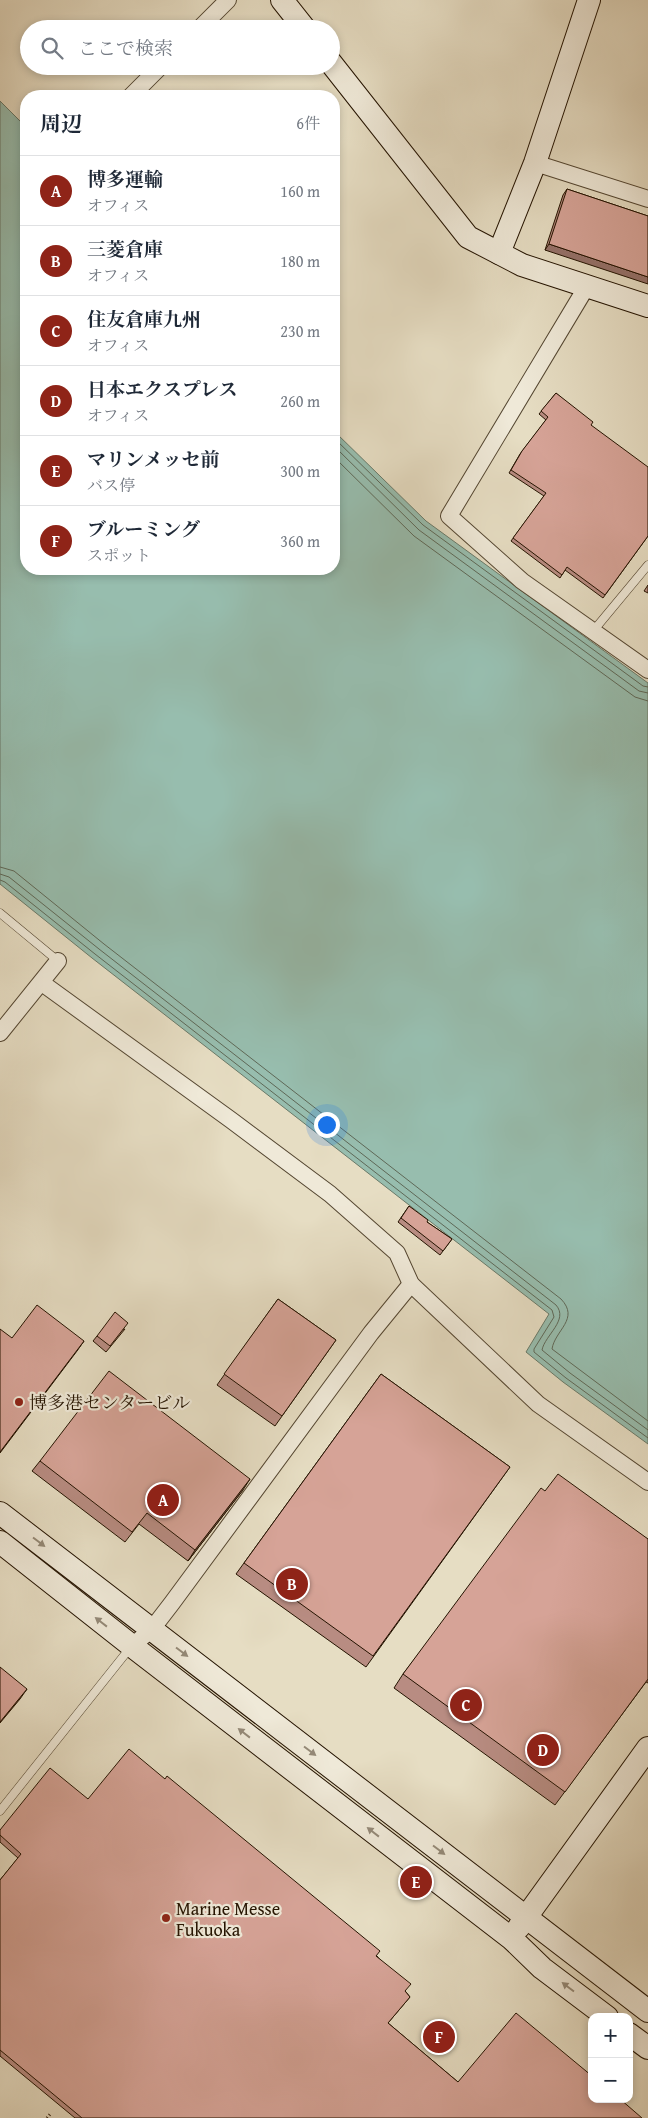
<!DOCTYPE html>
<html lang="ja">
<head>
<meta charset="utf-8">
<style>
	:root { --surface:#fff; --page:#f6f6f7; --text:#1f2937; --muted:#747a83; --line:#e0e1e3; --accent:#8f2418 }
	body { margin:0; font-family:"Gentium Book Plus","Noto Serif JP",serif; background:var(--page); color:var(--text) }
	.controls { position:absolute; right:15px; bottom:15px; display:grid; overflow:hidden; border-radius:10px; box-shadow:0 2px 8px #0003 }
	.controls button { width:45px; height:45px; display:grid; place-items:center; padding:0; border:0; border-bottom:1px solid var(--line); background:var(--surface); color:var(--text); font:25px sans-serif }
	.you { position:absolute; left:326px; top:1124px; width:18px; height:18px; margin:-12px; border:4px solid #fff; border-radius:50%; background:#1a73e8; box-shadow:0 0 0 8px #1a73e833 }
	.badge { display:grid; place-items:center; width:32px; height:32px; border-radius:50%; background:var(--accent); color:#fff; font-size:16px; font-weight:700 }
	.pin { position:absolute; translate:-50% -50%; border:2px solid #fff; box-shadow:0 1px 5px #0006 }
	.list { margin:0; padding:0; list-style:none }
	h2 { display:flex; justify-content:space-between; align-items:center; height:65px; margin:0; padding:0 20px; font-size:21px }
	h2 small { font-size:16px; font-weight:400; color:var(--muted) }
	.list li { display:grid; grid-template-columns:32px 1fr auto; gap:15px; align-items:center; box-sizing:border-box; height:70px; padding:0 20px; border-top:1px solid var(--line) }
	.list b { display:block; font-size:19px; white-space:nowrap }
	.list p { margin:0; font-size:16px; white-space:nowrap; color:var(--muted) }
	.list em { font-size:16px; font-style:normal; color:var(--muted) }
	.icon { flex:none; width:28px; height:28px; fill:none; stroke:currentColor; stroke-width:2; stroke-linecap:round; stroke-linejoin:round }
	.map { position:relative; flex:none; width:648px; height:2118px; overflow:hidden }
	.search { position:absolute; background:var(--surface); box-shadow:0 2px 8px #0003; left:20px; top:20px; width:320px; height:55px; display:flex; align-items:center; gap:12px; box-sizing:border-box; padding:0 18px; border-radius:28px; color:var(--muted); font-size:19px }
	.panel { position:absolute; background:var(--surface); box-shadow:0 2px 8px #0003; left:20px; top:90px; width:320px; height:485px; border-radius:20px }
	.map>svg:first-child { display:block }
	.water { fill:#97bdae; stroke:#697968 }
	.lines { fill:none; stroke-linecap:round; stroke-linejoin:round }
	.shore { stroke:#5e6857; stroke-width:1 }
	.lane-casing { stroke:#544631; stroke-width:9 }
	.street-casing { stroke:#544631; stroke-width:18 }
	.secondary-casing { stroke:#241300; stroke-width:24 }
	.path { stroke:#241300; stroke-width:3; stroke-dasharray:1 2.5; stroke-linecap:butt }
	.lane { stroke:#efe9d8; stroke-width:8 }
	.street { stroke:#efe9d8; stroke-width:16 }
	.secondary { stroke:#efe9d8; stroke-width:22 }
	.wall { fill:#b88c82; stroke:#241300 }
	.shaded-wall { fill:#96726a; stroke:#241300 }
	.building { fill:#d6a397; stroke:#241300 }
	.oneway { fill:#948977 }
	.poi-dot { fill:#8f2418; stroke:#efe9d8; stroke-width:2 }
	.labels { text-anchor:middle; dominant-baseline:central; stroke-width:4.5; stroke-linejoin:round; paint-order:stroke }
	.poi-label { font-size:18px; fill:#241300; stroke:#efe9d8; text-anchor:start }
</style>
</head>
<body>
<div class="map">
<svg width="648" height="2118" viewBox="0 0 648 2118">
	<rect width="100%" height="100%" fill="#e6ddc3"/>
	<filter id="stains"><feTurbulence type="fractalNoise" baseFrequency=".004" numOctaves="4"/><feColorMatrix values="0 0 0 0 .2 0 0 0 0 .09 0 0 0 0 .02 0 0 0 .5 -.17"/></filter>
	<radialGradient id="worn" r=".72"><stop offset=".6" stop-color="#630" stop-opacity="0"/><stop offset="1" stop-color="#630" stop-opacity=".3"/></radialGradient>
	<path class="water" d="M0,101L26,127V569H334V431L426,521L648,683V1444L563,1382L526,1352L549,1314L92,958L0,884Z"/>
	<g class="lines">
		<g class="shore">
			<path d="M334,438L423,525L643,686L648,687"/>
			<path d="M334,446L419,530L639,691L648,693"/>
			<path d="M334,457L414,536L635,697L648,701"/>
			<path d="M0,867L14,871L104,944L561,1299C580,1319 555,1330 552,1349L648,1421"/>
			<path d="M0,874L9,877L99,949L556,1305C569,1320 545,1335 542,1350L570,1373L648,1430"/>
			<path d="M0,880L5,882L95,954L552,1310L554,1317L534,1349V1352L566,1378L648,1438"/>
		</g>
		<g class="lane-casing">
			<g id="lane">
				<path d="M594,630L648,565"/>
				<path d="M0,913L58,961"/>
				<path d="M0,1811L130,1648"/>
			</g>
		</g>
		<g class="street-casing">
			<g id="street">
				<path d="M199,29L228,0"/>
				<path d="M131,96L161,66"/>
				<path d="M535,163L648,199"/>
				<path d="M587,286L449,516L522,581L648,670"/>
				<path d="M42,983L231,1120L330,1194L397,1253L411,1284L538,1404L648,1482"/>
				<path d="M0,1033L58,961"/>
				<path d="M132,1646L152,1629L172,1603L371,1333L411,1284"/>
			</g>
		</g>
		<g class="secondary-casing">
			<g id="secondary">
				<path d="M282,0L305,29"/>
				<path d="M331,63L468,237L522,265L648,306"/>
				<path d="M499,253L535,163L589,0"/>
				<path d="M0,1513L648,2011"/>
				<path d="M0,1542L132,1646L512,1939L542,1968L607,2017"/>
				<path d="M519,1927L648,1748"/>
				<path d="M629,2034L648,2048"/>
			</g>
		</g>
		<path class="path" d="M47,2118L51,2113"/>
		<use href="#lane" class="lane"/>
		<use href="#street" class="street"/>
		<use href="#secondary" class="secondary"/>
	</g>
	<g class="wall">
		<path d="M567,189L648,216L545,250L563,195Z"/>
		<path d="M556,393L591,425L648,536L603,598L565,570L560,578L511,541L544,496L509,473L520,454L546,420L539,414Z"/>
		<path d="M648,585V593L644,591Z"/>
		<path d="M409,1206L427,1222L452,1239L440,1255L398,1222Z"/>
		<path d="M278,1299L336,1340L275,1426L217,1385Z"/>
		<path d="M125,1329L106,1352L93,1341L97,1336Z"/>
		<path d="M381,1374L510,1467L366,1667L236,1574Z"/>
		<path d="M40,1461L243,1490L188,1561L139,1524L125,1542L32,1471Z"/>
		<path d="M545,1491L648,1539V1683L646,1682L555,1805L394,1688L403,1674Z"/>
		<path d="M88,1799L377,1956L410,1997L388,2023L458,2082L642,2118H75L0,2056V1880L18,1858L0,1842V1830Z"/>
	</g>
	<g class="shaded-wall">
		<path d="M549,244L648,277V284L545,250Z"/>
		<path d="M84,1341L77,1351L0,1453V1452Z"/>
		<path d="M250,1479L243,1490L188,1561L195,1550Z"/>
		<path d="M27,1689L20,1699L0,1723V1722Z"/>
	</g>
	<g class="building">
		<path d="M567,189L648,216V277L549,244Z"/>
		<path d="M556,393L593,422L591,425L648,467V536L605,595L567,567L562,575L513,538L546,493L511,470L522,451L548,417L541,411Z"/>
		<path d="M409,1206L428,1220L427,1222L452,1239L443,1251L401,1218Z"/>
		<path d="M278,1299L336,1340L282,1416L224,1374Z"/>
		<path d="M37,1305L84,1341L0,1452V1329L12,1338Z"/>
		<path d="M115,1312L128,1323L110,1346L97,1336Z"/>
		<path d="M109,1371L250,1479L195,1550L147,1513L132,1532L40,1461Z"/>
		<path d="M381,1374L510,1467L373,1656L244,1563Z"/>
		<path d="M558,1474L648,1539V1679L565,1792L403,1674L541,1488L545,1491Z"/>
		<path d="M0,1667L27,1689L0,1722Z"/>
		<path d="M129,1749L165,1779L167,1776L380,1951L376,1956L411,1984L405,1991L410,1997L388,2023L458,2082L516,2013L592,2076V2099H620L642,2118H82L0,2050V1880L21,1854L0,1835V1830L50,1768L88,1799Z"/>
	</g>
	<defs><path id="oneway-solid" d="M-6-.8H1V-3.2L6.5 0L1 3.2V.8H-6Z" transform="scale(1.25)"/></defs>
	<g class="oneway">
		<use href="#oneway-solid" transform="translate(39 1542) rotate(37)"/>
		<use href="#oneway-solid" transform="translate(101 1622) rotate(-142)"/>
		<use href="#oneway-solid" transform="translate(182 1652) rotate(37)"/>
		<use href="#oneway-solid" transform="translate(244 1733) rotate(-142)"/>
		<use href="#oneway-solid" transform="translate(310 1751) rotate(37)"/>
		<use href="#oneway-solid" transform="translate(373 1832) rotate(-142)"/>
		<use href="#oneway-solid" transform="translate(439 1850) rotate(37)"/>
		<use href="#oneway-solid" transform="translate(568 1987) rotate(-143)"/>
	</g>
	<g class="poi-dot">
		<circle cx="19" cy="1402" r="5"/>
		<circle cx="166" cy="1918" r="5"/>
	</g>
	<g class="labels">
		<g class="poi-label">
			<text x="29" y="1402">博多港センタービル</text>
			<text x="176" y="1908">Marine Messe<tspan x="176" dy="21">Fukuoka</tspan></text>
		</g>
	</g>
	<rect width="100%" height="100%" filter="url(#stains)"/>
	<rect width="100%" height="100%" fill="url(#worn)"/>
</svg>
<div class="controls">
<button>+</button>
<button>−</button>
</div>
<div class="you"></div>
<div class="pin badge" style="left:163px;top:1500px">A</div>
<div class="pin badge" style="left:292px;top:1584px">B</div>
<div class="pin badge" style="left:466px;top:1705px">C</div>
<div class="pin badge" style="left:543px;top:1750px">D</div>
<div class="pin badge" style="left:416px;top:1882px">E</div>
<div class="pin badge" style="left:439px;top:2037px">F</div>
<div class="search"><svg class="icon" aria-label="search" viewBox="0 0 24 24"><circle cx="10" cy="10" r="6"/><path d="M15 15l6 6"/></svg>ここで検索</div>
<section class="panel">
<h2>周辺<small>6件</small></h2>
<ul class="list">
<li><span class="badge">A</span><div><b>博多運輸</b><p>オフィス</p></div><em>160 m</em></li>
<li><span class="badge">B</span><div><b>三菱倉庫</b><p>オフィス</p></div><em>180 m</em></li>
<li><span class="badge">C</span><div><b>住友倉庫九州</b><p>オフィス</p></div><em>230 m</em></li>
<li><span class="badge">D</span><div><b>日本エクスプレス</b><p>オフィス</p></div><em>260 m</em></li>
<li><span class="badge">E</span><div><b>マリンメッセ前</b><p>バス停</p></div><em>300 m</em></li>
<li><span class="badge">F</span><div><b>ブルーミング</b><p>スポット</p></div><em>360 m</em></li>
</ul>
</section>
</div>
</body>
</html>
